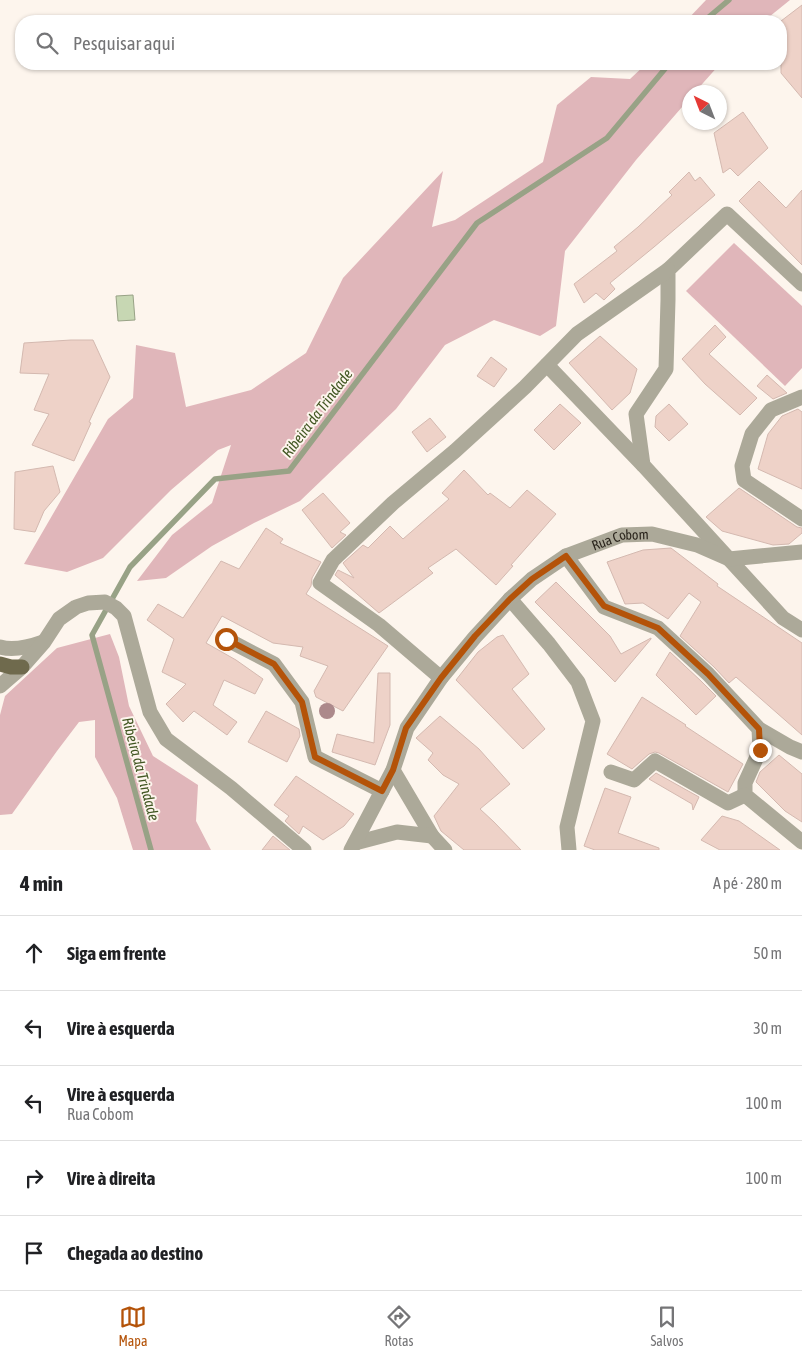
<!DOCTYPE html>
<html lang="pt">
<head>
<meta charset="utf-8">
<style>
	:root { --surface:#fff; --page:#f2f2f2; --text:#202124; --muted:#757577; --line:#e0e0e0; --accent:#b45309 }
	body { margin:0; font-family:"Asap Condensed",sans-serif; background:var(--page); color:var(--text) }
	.compass { position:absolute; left:682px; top:85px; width:45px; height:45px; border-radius:50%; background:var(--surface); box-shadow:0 1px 4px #0004; rotate:318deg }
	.stop { position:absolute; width:15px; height:15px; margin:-11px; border:4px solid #b45309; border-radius:50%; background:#fff }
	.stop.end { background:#b45309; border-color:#fff; box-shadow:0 1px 5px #0008 }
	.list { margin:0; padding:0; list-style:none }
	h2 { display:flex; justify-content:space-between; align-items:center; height:65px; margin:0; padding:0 20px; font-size:21px }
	h2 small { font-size:16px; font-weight:400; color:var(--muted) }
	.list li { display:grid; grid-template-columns:32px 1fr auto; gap:15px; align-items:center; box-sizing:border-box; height:75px; padding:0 20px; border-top:1px solid var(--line) }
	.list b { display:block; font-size:19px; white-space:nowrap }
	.list p { margin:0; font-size:16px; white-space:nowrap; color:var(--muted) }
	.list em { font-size:16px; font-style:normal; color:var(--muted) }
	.icon { flex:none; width:28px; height:28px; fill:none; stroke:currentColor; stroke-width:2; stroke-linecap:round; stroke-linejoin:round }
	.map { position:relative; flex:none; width:802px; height:850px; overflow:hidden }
	.search { position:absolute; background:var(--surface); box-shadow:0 1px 4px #0004; left:15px; right:15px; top:15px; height:55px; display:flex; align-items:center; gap:12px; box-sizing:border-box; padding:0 18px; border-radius:20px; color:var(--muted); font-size:19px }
	.sheet { height:440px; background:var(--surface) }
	nav { display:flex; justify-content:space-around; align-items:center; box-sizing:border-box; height:70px; border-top:1px solid var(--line); background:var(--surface); font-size:14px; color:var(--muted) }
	nav a { display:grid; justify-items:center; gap:2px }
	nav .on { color:var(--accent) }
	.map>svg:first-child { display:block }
	.green { fill:#e0b6ba }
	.water { fill:#c7d7b3; stroke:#98a286 }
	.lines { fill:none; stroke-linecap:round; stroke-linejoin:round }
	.stream { stroke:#98a286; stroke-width:5.5 }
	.building { fill:#eed2c8; stroke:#d4b9b0 }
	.minor { stroke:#aca999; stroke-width:15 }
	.major { stroke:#6f6a4d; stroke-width:15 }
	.tree { fill:#ac898b }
	.route { stroke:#b45309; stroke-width:6 }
	.labels { text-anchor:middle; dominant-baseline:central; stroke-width:4; stroke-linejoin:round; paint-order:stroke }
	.street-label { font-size:14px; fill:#2b251d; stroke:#fdf5ed }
	.water-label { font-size:15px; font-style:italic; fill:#425723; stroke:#fdf5ed }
</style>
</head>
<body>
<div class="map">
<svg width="802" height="850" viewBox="0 0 802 850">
	<rect width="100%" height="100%" fill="#fdf5ed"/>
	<g class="green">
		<path d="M706,0H790L764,21H686Z"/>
		<path d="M646,64H720L695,92H690L689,99L636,160L565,251L556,326L540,336L494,320L445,345L396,409L300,501L254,523L212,546L166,578L137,581L172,535L212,503L231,445L218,450L171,490L103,558L67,572L24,564L108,419L133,398L136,345L175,353L186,407L251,390L306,353L343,278L443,171L432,227L455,220L543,162L557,105L591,77L630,79Z"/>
		<path d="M734,243L802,306V368L785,386L686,291Z"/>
		<path d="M110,634L119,657L129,706L153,756L198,785L196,821L211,850H133L117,798L95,757V720L79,722L57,751L12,814L0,815V715L5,696L57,648Z"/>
	</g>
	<path class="water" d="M133,295L135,320L118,321L116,296Z"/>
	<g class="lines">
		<g class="stream">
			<path d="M705,21L710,16L729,0"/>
			<path d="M151,850L92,635L130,567L215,479L289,471L477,223L607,138L669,64"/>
		</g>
	</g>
	<g class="building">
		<path d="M802,5V98L781,73V21Z"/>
		<path d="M743,112L768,148L738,176L730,168L723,173L714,133Z"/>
		<path d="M689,172L695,181L700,177L715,195L654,247L610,283L615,289L604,300L596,293L584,303L574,284L617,251L614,247L638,227L672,195L669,192Z"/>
		<path d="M759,181L786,208L802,190V265L739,201Z"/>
		<path d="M715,325L726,337L709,354L757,398L740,415L705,384L682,359Z"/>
		<path d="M600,336L637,369L630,393L612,410L569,363Z"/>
		<path d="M71,340H93L110,377L89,422L91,423L74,461L32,445L49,414L34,410L49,374L20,373L24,343Z"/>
		<path d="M491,357L507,369L494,387L477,376Z"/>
		<path d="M767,375L787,393L773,399L757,386Z"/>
		<path d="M560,404L581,423L554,450L534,430Z"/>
		<path d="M669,404L688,424L669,441L655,427L656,416Z"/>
		<path d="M798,409L802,412V489L758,469L768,434L782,416Z"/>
		<path d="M430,418L446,437L427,452L412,432Z"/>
		<path d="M53,466L60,492L44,511L35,532L14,529L15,472Z"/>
		<path d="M464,470L488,495L490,493L510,508L527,490L556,514L511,565L513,566L496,585L456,549L428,568L433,573L379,613L335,575L338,570L354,578L343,563L363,545L368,548L390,526L403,539L449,499L442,493Z"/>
		<path d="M739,488L797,527L802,528V533L789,544L773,545L722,531L706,517Z"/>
		<path d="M323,493L350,523L340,532L346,535L332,548L302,510Z"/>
		<path d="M266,528L283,539L280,543L321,562L312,578L311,586L306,594L388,646L343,711L316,697L314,691L328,666L300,656L303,647L273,643L222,616L206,643L236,660L263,679L255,694L224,680L213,705L237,722L227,735L194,711L183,722L166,704L186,684L162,672L174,639L147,620L158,604L183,618L221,561L239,569Z"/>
		<path d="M671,548L718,584L717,586L802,643V735L736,677L729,683L714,667L680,636L701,602L689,593L668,619L643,603L625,604L607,562L643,550Z"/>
		<path d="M556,582L610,636L621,654L651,638V639L615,682L535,602Z"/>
		<path d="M503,635L529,674L512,689L545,729L523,749L456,680L478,652L497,637Z"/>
		<path d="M670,652L701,681L716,696L696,715L656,675Z"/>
		<path d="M378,673H390V725L375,765L332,752L337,734L374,743Z"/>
		<path d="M642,697L686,725L685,726L743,764L728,792L659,753L655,752L649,754L632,769L607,754Z"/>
		<path d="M266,711L299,729L300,736L287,762L248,742Z"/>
		<path d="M440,716L479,749L510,784L480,809L494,822L521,850H464L441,831L434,816L459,784L443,775L428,760L433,753L416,738Z"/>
		<path d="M779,755L802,774V822L785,811L756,782L760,772Z"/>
		<path d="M656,773L699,797L693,810L692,804L649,779Z"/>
		<path d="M296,776L354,814L344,826L323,840L303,826L299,834L285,821L289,816L274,805Z"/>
		<path d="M605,788L631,797L618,833L659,848V850H595L584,846Z"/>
		<path d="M722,816L739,821L780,850H720L701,840Z"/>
		<path d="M273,836L290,850H262Z"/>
	</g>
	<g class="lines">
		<g class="minor">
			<path d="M802,284L727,214L668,270V300L666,369L636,414L643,465L783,618L802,630"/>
			<path d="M547,365L643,465"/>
			<path d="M802,397L771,410L752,434L742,466L744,480L802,519"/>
			<path d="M566,556L604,607L658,628L708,674L759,729L760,750L745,783V795L802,842"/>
			<path d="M510,599L549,644L578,682L593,721L567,827L569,850"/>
			<path d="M226,639L274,664L302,702L315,757L382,791"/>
			<path d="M0,647C14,651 29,647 43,642"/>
			<path d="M441,678L379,625L320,583L333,560L393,503L455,451L525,387L577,334L668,270"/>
			<path d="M0,686L22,667L44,642L59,619L76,607L88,603L105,602L116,608L124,616L150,712L166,739L231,788L304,850"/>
			<path d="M759,729L790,747L802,752"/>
			<path d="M393,770L432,836L445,850"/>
			<path d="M611,772L634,780L655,761L728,803L745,795"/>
			<path d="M355,843L397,832L432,836"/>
			<path id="s1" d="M351,850L393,770L407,728L441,678L475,637L510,599L532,579L566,556L622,535L652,534L697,545L729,559L802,552"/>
		</g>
		<path class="major" d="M0,664L11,667H22"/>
	</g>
	<circle class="tree" cx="327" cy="711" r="8"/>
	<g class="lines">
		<path class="route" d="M226,639L274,664L302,702L315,757L382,791L393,770L406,728L441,678L475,636L510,599L532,579L566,556L604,606L658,628L708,674L759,729L760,750"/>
	</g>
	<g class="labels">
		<g class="street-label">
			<text stroke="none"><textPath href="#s1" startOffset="428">Rua Cobom</textPath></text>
		</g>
		<g class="water-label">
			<text transform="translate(317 413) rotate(-53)">Ribeira da Trindade</text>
			<text transform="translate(141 769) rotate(75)">Ribeira da Trindade</text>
		</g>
	</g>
</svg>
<svg class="compass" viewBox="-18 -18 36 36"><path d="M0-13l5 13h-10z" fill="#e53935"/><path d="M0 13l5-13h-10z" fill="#757577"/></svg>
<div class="stop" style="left:226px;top:639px"></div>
<div class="stop end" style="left:760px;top:750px"></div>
<div class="search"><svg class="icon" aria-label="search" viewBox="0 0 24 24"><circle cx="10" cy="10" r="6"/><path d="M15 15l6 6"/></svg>Pesquisar aqui</div>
</div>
<section class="sheet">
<h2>4 min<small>A pé · 280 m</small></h2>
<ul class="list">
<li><svg class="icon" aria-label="ahead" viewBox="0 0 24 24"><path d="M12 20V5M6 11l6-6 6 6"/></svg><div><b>Siga em frente</b></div><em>50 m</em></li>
<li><svg class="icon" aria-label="left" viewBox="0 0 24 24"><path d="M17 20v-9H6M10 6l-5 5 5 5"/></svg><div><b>Vire à esquerda</b></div><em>30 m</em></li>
<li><svg class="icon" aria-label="left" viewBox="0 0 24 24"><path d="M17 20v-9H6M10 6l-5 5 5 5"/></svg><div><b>Vire à esquerda</b><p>Rua Cobom</p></div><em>100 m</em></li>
<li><svg class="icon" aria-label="right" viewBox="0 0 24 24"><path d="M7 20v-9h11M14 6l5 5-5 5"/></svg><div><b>Vire à direita</b></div><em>100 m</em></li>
<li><svg class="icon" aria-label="arrive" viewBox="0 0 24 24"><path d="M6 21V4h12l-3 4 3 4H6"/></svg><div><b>Chegada ao destino</b></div></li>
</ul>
</section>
<nav>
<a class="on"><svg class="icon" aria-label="map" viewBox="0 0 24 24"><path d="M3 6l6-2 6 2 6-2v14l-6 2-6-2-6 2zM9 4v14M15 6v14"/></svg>Mapa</a>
<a><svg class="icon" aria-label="directions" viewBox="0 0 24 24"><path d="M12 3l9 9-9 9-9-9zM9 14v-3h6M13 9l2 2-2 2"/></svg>Rotas</a>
<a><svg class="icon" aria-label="saved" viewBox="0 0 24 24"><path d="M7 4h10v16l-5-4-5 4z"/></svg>Salvos</a>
</nav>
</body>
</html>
